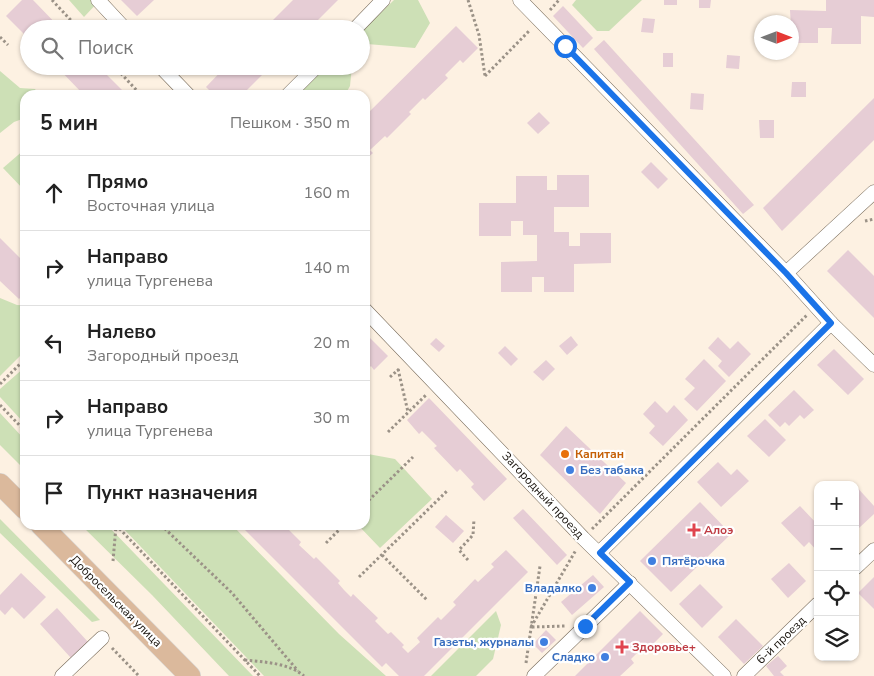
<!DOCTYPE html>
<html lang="ru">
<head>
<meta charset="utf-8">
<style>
	:root { --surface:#fff; --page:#f6f6f6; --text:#222; --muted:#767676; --line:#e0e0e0 }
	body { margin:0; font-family:"Nunito Sans",sans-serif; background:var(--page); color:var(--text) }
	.controls { position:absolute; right:15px; bottom:15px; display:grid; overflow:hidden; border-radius:10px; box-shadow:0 1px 4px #0004 }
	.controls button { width:45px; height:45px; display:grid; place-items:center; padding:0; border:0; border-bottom:1px solid var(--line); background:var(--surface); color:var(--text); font:25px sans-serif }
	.compass { position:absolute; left:754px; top:15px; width:45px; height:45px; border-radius:50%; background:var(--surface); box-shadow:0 1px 4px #0004; rotate:90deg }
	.stop { position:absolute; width:15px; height:15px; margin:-11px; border:4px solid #1a73e8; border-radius:50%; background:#fff }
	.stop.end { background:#1a73e8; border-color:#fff; box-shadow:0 1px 5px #0008 }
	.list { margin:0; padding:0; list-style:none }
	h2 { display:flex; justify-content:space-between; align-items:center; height:65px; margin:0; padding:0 20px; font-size:21px }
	h2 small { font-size:16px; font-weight:400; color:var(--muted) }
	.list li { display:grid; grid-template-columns:32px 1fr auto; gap:15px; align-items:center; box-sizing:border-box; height:75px; padding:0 20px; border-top:1px solid var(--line) }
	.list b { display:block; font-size:19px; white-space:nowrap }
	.list p { margin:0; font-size:16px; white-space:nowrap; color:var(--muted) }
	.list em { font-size:16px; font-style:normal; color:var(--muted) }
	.icon { flex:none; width:28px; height:28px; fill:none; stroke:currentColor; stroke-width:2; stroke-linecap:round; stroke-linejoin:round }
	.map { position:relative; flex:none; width:874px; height:676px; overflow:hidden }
	.search { position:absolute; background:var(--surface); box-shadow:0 1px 4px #0004; left:20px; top:20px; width:350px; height:55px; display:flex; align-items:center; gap:12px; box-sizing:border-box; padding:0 18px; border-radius:28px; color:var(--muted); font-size:19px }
	.panel { position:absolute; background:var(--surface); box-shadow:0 1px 4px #0004; left:20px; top:90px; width:350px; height:440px; border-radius:15px }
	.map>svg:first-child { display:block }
	.green { fill:#cde0b6 }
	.building { fill:#e6cdd5 }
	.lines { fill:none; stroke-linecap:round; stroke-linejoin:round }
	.street-casing { stroke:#776a59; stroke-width:15 }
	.primary-casing { stroke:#dad9d8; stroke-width:22 }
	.path { stroke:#9b9287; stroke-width:3; stroke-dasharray:2.5 2.5; stroke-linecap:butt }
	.street { stroke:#fff; stroke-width:14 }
	.primary { stroke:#dbb99c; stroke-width:21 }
	.route { stroke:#1a73e8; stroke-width:6 }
	.food-dot { fill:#e8710a; stroke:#fff; stroke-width:2 }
	.shop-dot { fill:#3f7fe0; stroke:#fff; stroke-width:2 }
	.health-dot { fill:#e0444e; stroke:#fff; stroke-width:2 }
	.labels { text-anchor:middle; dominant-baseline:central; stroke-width:4.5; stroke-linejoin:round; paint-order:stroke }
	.food-label { font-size:12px; font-weight:bold; fill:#c56008; stroke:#fff; text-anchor:start }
	.shop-label { font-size:12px; font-weight:bold; fill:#366cbe; stroke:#fff; text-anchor:end }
	.street-label { font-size:12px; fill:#18130d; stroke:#fff }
	.health-label { font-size:12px; font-weight:bold; fill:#be3a42; stroke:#fff; text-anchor:start }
</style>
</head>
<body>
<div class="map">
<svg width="874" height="676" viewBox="0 0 874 676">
	<rect width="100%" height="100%" fill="#fdf1e2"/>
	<g class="green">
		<path d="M69,0H100L84,17Z"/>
		<path d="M394,0H418L430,23L415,48L367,44L361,51V32Z"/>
		<path d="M576,0H642L609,31H597L572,5Z"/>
		<path d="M327,66H352L350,86L345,95H297Z"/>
		<path d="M0,71L20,88L35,89L39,95H25V118L14,122L0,133Z"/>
		<path d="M25,149V191L3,168Z"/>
		<path d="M0,298L17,305H25V351L0,376Z"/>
		<path d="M25,367V424L0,397V389Z"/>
		<path d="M0,413L25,440V470L0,445Z"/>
		<path d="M368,454L395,459L432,499L380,548L358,525H365V457Z"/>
		<path d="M0,519L100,620L92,622L0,533Z"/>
		<path d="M81,525H107L253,676H229L152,595Z"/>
		<path d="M120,525H232L339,634L386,676H264Z"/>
		<path d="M496,611L501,625L493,659L476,676H431Z"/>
	</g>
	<g class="building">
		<path d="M22,0H33L61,29H29V39L6,16Z"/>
		<path d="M121,0H154L137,16Z"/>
		<path d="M293,0H338L309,29H264Z"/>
		<rect x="664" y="0" width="13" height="5"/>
		<path d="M699,0H711L710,8H699Z"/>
		<path d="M826,0H874V17L861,16V44H831L832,28H818V43H792L790,10L826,11Z"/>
		<path d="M563,6L593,38L583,48L553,16Z"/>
		<path d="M643,18L655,19L653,33L641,32Z"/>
		<path d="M456,26L478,48L463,63L460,60L445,75L448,78L425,100L423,98L409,112L411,114L387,138L385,136L370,150L373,153L365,160V116Z"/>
		<path d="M604,40L754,205L743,214L594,49Z"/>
		<rect x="663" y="53" width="10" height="14"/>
		<path d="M727,55L740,56L739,69L726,68Z"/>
		<path d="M56,66H98L127,95H84Z"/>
		<path d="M226,66H271L242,95H214L206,87Z"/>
		<path d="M792,82H806V97H791Z"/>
		<path d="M691,93L704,94L703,110L690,109Z"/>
		<path d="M874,98V140L782,231L763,208Z"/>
		<path d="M539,112L550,123L538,134L527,123Z"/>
		<path d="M759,120H774V138H760Z"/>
		<path d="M651,162L668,179L658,189L641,172Z"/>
		<path d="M557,175H589V207H554V232H569V246H580V233H611V263L574,264V292H544V277H532V292H501V262L537,261V235H523V221H511V236H479V203H516V176H547V190H557Z"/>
		<path d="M0,238L25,263V293L19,299L0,281Z"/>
		<path d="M848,250L874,276V318L827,271Z"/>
		<path d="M365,333L388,356L374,370L371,366L365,372Z"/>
		<path d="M571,336L578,345L567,355L559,346Z"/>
		<path d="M718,337L730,349L738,341L751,354L729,377L718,366L722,361L708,348Z"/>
		<path d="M436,338L445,346L439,352L430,344Z"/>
		<path d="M505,346L518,359L511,366L498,353Z"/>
		<path d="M834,349L864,379L848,395L817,365Z"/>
		<path d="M704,359L726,381L697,411L684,399L695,388L685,379Z"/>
		<path d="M546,360L555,369L543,381L533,372Z"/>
		<path d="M794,390L814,410L804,419L800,415L789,426L785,422L780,427L768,415Z"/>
		<path d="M429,398L507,479L484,501L471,487L474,484L460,469L457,472L434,448L437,446L422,431L419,434L407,420Z"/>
		<path d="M655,401L667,413L674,405L688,420L663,446L649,433L655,426L643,414Z"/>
		<path d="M765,419L786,440L769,457L747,436Z"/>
		<path d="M566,426L626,483L600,514L540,455Z"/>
		<path d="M718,462L731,475L737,469L749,481L721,507L697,482Z"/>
		<path d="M855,485L874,506V514L859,528L855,524Z"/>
		<path d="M700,502L731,534L671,592L640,561Z"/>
		<path d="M800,506L818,525V552L809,542L804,547L781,523Z"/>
		<path d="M523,509L567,555L557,565L513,518Z"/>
		<path d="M446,515L464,531L453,543L435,527Z"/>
		<path d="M240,525H284L301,542L299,545L314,559L316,557L340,581L338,583L344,590L351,597L353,594L378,618L375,621L388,634L391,632L404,645L402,647L408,653L420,642L417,638L438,617L441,620L456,605L453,602L475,579L478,582L494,567L491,564L506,550L528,572L424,676H399L386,663L382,667Z"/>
		<path d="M789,563L806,581L788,598L771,579Z"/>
		<path d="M21,573L46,597L24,619L12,607L5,615L0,610V595Z"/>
		<path d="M593,575L604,587L572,615L561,602Z"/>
		<path d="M874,577V609L858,593Z"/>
		<path d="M700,584L723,607L702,628L679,604Z"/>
		<path d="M57,608L88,642L71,658L40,624Z"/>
		<path d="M640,611L663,634L648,649L645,645L631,659L634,663L620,676H575Z"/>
		<path d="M736,619L763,646L744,664L718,637Z"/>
		<path d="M546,630L556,640L542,653L533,644Z"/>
		<path d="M778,656L787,666L780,672L784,676H774L766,666Z"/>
	</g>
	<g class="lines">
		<g class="street-casing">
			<g id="street">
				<path d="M98,0L125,29"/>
				<path d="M520,0L786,273L831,323L874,365"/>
				<path d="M355,29L383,0"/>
				<path d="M160,66L188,95"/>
				<path d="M288,95L317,66"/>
				<path d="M786,273L874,192"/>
				<path d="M365,310L583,538L724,676"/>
				<path d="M599,553L831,323"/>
				<path d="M855,568L874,550"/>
				<path d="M62,676L102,638"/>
				<path d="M534,676L630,583"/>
				<path d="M744,676L818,604"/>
			</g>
		</g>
		<g class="primary-casing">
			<g id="primary">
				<path d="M0,484L25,509"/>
				<path d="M41,525L190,676"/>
			</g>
		</g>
		<g class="path">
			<path d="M52,0L79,29"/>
			<path d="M468,0L479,35L485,76"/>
			<path d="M550,10L559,0"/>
			<path d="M0,37L8,45"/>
			<path d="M114,66L141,95"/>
			<path d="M485,76L530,30"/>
			<path d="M865,221L874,219"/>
			<path d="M398,369L408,412"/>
			<path d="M390,377L399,369"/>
			<path d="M0,384L25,359"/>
			<path d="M0,405L25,431"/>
			<path d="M388,432L427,394"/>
			<path d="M365,504L413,457"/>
			<path d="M116,525L260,676"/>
			<path d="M161,525L232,593L298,671"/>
			<path d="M592,529L807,315"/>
			<path d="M326,543L344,525"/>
			<path d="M382,555L427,600"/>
			<path d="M468,560L459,550L473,535L474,519"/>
			<path d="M113,561L116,526"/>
			<path d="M359,577L447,491"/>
			<path d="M531,627L576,550"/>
			<path d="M532,627L566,626"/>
			<path d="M112,648L139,676"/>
			<path d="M245,660C264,662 289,663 304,676"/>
			<path d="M526,663L540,566"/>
		</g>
		<use href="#street" class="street"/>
		<use href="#primary" class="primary"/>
	</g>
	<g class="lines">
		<path class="route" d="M565,46L786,273L831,323L600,553L630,582L585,626"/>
	</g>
	<circle class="food-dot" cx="565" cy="454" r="5"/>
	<g class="shop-dot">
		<circle cx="570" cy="470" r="5"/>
		<circle cx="652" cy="561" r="5"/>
		<circle cx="592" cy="588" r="5"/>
		<circle cx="544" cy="642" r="5"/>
		<circle cx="605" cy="657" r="5"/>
	</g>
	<g class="health-dot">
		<path d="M691.5 522.5h5v5h5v5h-5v5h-5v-5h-5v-5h5z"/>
		<path d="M619.5 639.5h5v5h5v5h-5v5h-5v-5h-5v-5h5z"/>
	</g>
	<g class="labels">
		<g class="food-label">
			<text x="575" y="454">Капитан</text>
		</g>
		<g class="shop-label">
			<text x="580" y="470" text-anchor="start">Без табака</text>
			<text x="662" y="561" text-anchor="start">Пятёрочка</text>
			<text x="582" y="588">Владалко</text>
			<text x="534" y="642">Газеты, журналы</text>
			<text x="595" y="657">Сладко</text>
		</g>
		<g class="street-label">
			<text transform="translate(543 495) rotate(47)">Загородный проезд</text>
			<text transform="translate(116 601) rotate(45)">Добросельская улица</text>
			<text transform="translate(781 640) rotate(-44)">6-й проезд</text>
		</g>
		<g class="health-label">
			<text x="704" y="530">Алоэ</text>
			<text x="632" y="647">Здоровье+</text>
		</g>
	</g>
</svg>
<div class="controls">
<button>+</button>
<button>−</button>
<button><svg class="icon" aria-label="locate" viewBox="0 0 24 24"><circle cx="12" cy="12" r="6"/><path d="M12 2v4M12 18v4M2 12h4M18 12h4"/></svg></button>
<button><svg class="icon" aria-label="layers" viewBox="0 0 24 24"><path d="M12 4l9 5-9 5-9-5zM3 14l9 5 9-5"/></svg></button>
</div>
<svg class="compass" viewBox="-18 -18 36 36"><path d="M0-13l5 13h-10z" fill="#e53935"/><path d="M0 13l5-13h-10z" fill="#767676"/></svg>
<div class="stop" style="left:565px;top:46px"></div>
<div class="stop end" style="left:585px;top:626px"></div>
<div class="search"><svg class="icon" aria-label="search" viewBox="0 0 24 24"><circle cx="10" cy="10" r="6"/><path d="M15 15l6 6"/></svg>Поиск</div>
<section class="panel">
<h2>5 мин<small>Пешком · 350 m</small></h2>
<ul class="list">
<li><svg class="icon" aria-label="ahead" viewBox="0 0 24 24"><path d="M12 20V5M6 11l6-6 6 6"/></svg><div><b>Прямо</b><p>Восточная улица</p></div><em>160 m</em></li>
<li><svg class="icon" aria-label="right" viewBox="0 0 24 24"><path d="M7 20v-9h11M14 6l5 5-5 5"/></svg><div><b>Направо</b><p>улица Тургенева</p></div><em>140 m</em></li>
<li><svg class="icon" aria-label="left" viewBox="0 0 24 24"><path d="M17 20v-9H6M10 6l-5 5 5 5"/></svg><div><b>Налево</b><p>Загородный проезд</p></div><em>20 m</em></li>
<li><svg class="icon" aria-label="right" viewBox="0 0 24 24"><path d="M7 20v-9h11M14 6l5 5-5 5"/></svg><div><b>Направо</b><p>улица Тургенева</p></div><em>30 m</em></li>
<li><svg class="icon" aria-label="arrive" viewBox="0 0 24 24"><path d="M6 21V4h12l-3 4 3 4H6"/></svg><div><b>Пункт назначения</b></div></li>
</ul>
</section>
</div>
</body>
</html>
